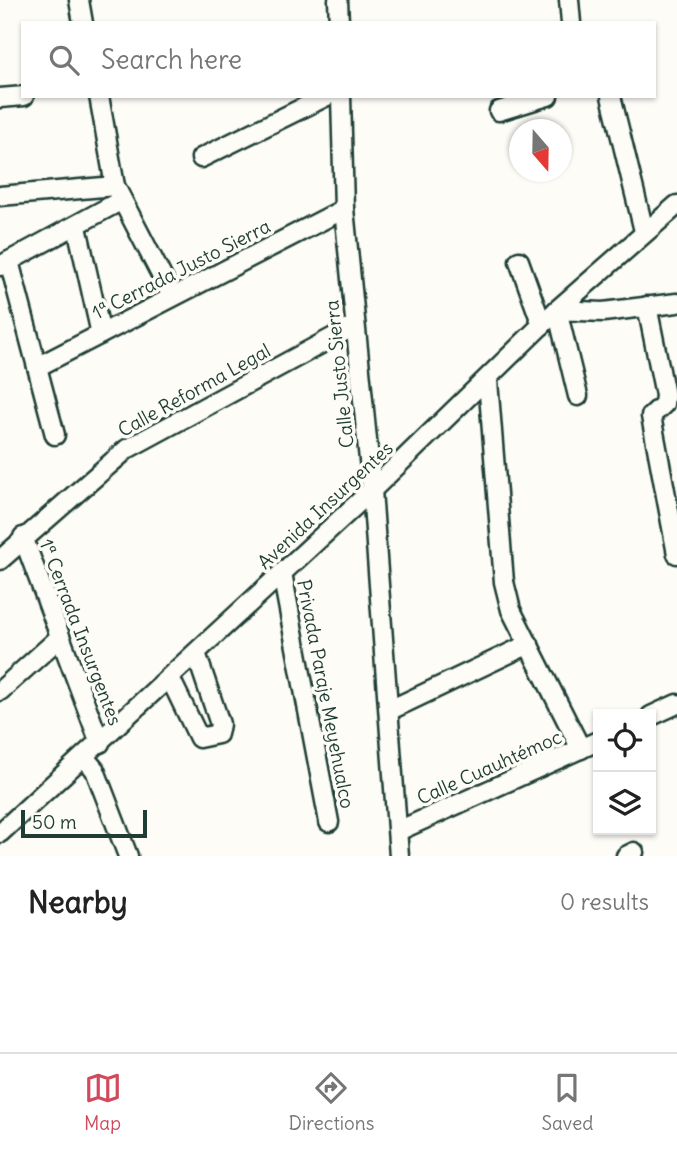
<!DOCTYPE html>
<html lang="en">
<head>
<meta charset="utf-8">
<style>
	:root { --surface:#fff; --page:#f6f6f6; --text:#222; --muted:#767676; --line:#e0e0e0; --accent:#d1495b }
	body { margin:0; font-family:Delius,sans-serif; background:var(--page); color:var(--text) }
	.controls { position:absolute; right:21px; bottom:21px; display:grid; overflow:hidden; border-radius:0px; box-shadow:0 2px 5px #0004 }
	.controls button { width:63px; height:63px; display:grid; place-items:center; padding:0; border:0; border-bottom:2px solid var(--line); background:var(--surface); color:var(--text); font:35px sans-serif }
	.compass { position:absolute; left:509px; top:119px; width:63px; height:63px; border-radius:50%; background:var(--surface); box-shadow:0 2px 5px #0004; rotate:160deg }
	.scale { position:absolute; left:21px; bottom:18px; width:126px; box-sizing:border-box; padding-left:7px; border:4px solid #1f3d34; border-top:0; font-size:19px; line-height:24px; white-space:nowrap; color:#1f3d34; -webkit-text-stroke:5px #fdfcf7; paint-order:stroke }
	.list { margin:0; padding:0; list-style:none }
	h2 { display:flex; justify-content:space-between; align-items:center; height:91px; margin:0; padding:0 28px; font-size:30px }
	h2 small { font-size:23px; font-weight:400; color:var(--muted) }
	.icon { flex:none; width:38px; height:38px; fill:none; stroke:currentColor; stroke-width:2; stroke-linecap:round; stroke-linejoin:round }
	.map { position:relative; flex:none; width:677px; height:856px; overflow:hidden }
	.search { position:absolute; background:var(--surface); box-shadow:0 2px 5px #0004; left:21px; right:21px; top:21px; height:77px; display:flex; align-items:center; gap:18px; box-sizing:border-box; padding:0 24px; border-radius:0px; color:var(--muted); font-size:26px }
	.sheet { height:196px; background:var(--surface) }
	nav { display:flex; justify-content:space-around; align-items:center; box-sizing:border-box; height:98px; border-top:2px solid var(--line); background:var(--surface); font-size:19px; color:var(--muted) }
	nav a { display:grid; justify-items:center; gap:4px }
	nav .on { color:var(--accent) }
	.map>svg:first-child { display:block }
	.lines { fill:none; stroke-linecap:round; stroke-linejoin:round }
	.minor-casing { stroke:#1f3d34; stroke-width:23 }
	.minor { stroke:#fdfcf7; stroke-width:18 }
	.labels { text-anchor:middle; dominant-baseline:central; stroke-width:7; stroke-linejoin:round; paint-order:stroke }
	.street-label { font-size:19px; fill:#1f3d34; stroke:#fdfcf7 }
</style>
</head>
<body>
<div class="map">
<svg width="677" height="856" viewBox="0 0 677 856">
	<rect width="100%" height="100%" fill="#fdfcf7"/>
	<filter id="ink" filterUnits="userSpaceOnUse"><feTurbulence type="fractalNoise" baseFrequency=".0143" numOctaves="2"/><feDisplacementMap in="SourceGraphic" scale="14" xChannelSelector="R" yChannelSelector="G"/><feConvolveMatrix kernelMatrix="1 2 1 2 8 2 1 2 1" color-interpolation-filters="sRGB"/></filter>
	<g filter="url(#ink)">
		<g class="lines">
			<g class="minor-casing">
				<g id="minor">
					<path d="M79,0L83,23"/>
					<path d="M338,0L339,23"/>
					<path d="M569,0L571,23"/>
					<path d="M99,96L115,186L172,296"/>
					<path d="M341,96L344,209L372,490L399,856"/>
					<path d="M611,96L644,231"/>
					<path d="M0,98L24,96"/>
					<path d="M499,111L548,96"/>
					<path d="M201,158L327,96"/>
					<path d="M0,196L115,186"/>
					<path d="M77,227L101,334"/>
					<path d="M9,261L55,435"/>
					<path d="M519,261L542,325"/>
					<path d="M0,266L122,200"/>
					<path d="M647,306L665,395L664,404L651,416L677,554"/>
					<path d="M37,367L344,209"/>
					<path d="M488,381L504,582L511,610L581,749"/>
					<path d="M578,396L557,310L603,312L677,303"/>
					<path d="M23,537L100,743"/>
					<path d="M0,560L127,449L354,326"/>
					<path d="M282,573L329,822"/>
					<path d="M170,678L199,738L218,734L220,724L196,653"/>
					<path d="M0,691L59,638"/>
					<path d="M390,710L529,644"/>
					<path d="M651,716L677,704"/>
					<path d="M84,757L95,770L128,856"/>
					<path d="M398,831L598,741"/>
					<path d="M0,833L372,490L557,310L677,205"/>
					<path d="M626,856L634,852"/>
				</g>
			</g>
			<use href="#minor" class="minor"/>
		</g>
	</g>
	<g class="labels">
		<g class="street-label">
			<text transform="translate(181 269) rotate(-27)">1ª Cerrada Justo Sierra</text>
			<text transform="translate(339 374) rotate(-96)">Calle Justo Sierra</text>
			<text transform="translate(194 390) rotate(-29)">Calle Reforma Legal</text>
			<text transform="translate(325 505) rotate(-43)">Avenida Insurgentes</text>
			<text transform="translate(81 632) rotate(69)">1ª Cerrada Insurgentes</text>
			<text transform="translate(326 694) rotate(79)">Privada Paraje Meyehualco</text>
			<text transform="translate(489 767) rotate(-24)">Calle Cuauhtémoc</text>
		</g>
	</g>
</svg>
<div class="controls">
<button><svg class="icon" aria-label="locate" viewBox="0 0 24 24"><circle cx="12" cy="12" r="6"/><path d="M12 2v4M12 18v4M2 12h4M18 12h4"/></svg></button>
<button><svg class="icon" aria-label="layers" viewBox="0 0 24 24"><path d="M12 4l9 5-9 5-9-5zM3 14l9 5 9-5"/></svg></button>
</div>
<svg class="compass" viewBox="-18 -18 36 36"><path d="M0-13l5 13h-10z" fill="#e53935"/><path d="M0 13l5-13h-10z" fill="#767676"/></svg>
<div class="scale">50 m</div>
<div class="search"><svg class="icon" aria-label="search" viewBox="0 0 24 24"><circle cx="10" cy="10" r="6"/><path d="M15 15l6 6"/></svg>Search here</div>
</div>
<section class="sheet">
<h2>Nearby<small>0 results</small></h2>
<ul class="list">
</ul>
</section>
<nav>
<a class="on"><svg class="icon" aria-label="map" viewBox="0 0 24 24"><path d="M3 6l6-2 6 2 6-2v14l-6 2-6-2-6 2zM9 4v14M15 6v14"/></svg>Map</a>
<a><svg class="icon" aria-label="directions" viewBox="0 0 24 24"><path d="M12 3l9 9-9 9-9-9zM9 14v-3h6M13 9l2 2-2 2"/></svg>Directions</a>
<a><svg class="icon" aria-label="saved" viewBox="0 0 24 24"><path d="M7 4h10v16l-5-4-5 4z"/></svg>Saved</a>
</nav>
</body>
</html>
